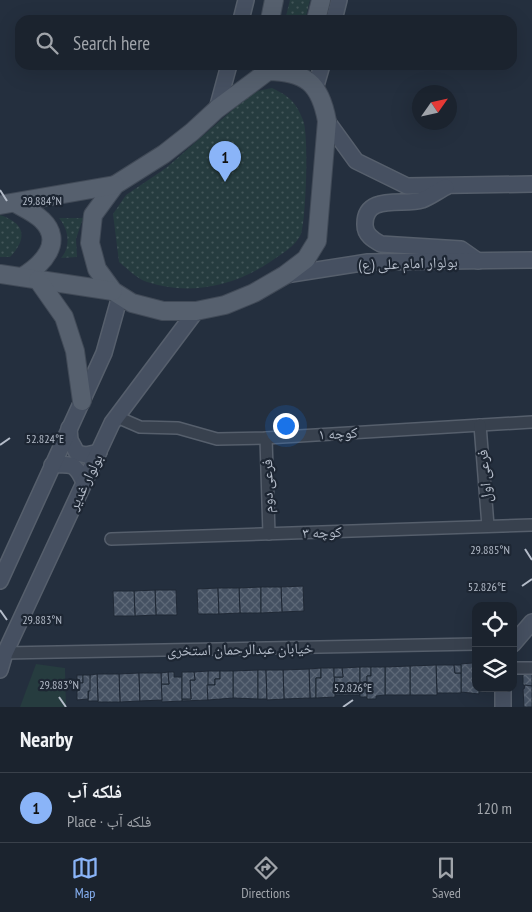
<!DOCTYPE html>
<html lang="en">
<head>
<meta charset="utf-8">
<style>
	:root { --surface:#1b232e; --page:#242b36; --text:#f1f3f6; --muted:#a0a4aa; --line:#39404a; --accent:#8ab4f8 }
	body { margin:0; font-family:"PT Sans Narrow","Noto Naskh Arabic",sans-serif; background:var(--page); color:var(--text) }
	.controls { position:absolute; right:15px; bottom:15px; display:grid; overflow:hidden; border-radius:10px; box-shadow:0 5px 20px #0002 }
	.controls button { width:45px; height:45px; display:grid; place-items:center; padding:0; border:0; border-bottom:1px solid var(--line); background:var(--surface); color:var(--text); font:25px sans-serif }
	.compass { position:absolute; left:412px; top:85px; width:45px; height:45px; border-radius:50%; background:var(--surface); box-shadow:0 5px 20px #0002; rotate:56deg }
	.you { position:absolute; left:285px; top:425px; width:18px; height:18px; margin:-12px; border:4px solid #fff; border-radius:50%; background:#1a73e8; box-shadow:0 0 0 8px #1a73e833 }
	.badge { display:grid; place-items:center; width:32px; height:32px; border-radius:50%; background:var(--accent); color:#111; font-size:16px; font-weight:700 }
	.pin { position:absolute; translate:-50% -41px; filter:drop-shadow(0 1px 2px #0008) }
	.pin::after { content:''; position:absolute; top:26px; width:18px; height:15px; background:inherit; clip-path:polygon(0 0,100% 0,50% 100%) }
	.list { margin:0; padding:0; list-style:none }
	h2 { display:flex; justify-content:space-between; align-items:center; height:65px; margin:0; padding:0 20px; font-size:21px }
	h2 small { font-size:16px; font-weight:400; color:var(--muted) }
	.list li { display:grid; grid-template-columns:32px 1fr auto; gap:15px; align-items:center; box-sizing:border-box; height:70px; padding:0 20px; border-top:1px solid var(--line) }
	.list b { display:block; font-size:19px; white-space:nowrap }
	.list p { margin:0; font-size:16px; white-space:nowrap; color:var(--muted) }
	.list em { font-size:16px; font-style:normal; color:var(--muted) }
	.icon { flex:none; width:28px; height:28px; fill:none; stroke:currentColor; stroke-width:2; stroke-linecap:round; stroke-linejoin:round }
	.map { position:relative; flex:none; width:532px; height:707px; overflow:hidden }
	.search { position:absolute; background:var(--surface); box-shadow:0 5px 20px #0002; left:15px; right:15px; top:15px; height:55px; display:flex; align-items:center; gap:12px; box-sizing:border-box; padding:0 18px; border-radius:15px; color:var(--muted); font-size:19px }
	.sheet { height:135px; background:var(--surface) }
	nav { display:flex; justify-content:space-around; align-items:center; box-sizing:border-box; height:70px; border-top:1px solid var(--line); background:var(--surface); font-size:14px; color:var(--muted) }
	nav a { display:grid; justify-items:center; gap:2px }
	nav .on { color:var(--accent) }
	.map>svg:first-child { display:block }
	.grass { fill:url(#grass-dots) }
	.green { fill:#263c3f }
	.building { fill:url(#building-cross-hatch); stroke:#1f2835 }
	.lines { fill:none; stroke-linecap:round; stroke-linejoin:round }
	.street-casing { stroke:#565f6c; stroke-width:14 }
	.secondary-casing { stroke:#565f6c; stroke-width:18 }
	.primary-casing { stroke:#414a57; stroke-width:20 }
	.street { stroke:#38414e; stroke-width:11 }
	.secondary { stroke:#465061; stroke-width:15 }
	.primary { stroke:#56606e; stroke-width:18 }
	.ticks { fill:none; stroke:#b4bcc9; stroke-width:2 }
	.labels { text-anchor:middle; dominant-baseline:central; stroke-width:4.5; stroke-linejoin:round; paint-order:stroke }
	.street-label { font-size:15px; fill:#b4bcc9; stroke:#1d2633 }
	.ticks-label { font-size:12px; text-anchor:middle; fill:#b4bcc9; stroke:#1d2633; stroke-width:4.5; stroke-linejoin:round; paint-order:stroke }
</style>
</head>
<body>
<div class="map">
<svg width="532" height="707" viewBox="0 0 532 707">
	<defs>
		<pattern id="grass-dots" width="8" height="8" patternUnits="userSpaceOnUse" patternTransform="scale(1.25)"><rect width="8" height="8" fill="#263c3f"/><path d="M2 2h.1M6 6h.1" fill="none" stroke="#435659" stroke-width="1.8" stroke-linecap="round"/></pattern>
		<pattern id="building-cross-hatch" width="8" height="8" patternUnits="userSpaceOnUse" patternTransform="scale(1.25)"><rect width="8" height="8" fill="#455162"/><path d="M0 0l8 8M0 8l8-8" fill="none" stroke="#5d6877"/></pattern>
	</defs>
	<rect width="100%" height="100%" fill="#242f3e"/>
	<g class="grass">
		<path d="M290,0H310L305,20H285Z"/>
		<path d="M272,88C289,96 296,102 303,120C309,133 306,220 301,234C295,247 281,254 270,262C234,286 189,296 147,282C137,279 127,268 119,262L113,214L126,195L166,168L253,92Z"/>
		<path d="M0,215C25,223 28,238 10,257H0Z"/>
		<path d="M59,218H83L76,239L77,257L61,258C71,247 69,230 59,218Z"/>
	</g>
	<path class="green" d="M36,664L65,668L66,707H20Z"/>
	<g class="building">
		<path d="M303,586L304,611L282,612L281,587Z"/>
		<path d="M261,587V613H240L239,588Z"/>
		<path d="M261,587H281L282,612L261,613Z"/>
		<path d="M218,588L219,614H198L197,589Z"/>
		<path d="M218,588H239L240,613L219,614Z"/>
		<path d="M155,590H176L177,615H156Z"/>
		<path d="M155,590L156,615L135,616L134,591Z"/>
		<path d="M113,591H134L135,616H114Z"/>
		<path d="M472,663L476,664V688H486V692L479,691V694L461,692V664Z"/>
		<path d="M436,665H454L455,673H461V693H437Z"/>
		<path d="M436,665L437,695H410V666Z"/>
		<path d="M454,665H461V673H455Z"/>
		<path d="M410,666V695H385V667Z"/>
		<path d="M360,667V695H335L334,677H343L342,668Z"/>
		<path d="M360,667H371V676H367L368,697H360Z"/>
		<path d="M371,667H385V695L376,696V699H367V676H371Z"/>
		<path d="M321,668V678H316V698H310L309,669Z"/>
		<path d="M321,668H334L335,697L316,698V678H321Z"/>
		<path d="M334,668H342L343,677H334Z"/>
		<path d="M309,669L310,698L284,699L283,670Z"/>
		<path d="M258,670V699L233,698V671Z"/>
		<path d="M258,670H266L267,699H258Z"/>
		<path d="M266,670H283L284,699L267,700Z"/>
		<path d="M208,671H220V679H215V685H207Z"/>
		<path d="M208,671V700L182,701V699H191L190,680H195L194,672Z"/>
		<path d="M220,671H233V698L208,700L207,685H215V679H220Z"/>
		<path d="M168,672H174V677H182V701L162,702L161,684H169Z"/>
		<path d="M168,672L169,684H161V673Z"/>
		<path d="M182,672H194L195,680H190L191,699H182Z"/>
		<path d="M139,673L140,701L120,702L119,674Z"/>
		<path d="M139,673H161L162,700L140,701Z"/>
		<path d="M523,673L532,674V686L523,685Z"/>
		<path d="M97,674H119L120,702H98Z"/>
		<path d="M97,674L98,701H88L90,675Z"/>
		<rect x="77" y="675" width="6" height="8"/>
		<path d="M83,675H90V691H88V699L77,700V683H83Z"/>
		<path d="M525,685L532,686V707H524L523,689H524Z"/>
	</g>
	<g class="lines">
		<g class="street-casing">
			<g id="street">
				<path d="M117,417L140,427L178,428L217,439L266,438L532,422"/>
				<path d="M480,425L488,526"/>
				<path d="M266,438L269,534"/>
				<path d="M111,539L532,525"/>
				<path d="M5,653L476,644"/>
				<path d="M513,668H532"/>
			</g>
		</g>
		<g class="secondary-casing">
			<g id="secondary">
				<path d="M241,20L246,0"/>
				<path d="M334,20L339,0"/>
				<path d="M315,89L322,65"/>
				<path d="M217,109L229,65"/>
				<path d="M327,121L356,161L407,186L532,184"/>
				<path d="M446,187C438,191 430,197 422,200C404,206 364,193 365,225C365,235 373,240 381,244L461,249L478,261"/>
				<path d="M285,275L368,262L532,260"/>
				<path d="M69,428L70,440L77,453L86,455L99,452"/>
				<path d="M52,465C72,464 75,463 84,482"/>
				<path d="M0,581L104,353L120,296"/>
				<path d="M513,644L532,622"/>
				<path d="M0,670L5,653L112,423L196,311"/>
				<path d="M503,688V707"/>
			</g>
		</g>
		<g class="primary-casing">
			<g id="primary">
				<path d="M270,20L274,0"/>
				<path d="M316,20L321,0"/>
				<path d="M268,71C306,72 320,83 327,121L317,241L306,259L285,275L254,293L225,305L196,311H163L132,303L113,291L97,269L90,243L93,215L115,185L164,154L192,132L217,109Z"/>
				<path d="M15,203C24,208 35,213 42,220C65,242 42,265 22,277"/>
				<path d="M0,205L115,185"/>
				<path d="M0,274L113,291"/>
				<path d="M38,280L64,317L75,351L82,401"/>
			</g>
		</g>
		<use href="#street" class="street"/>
		<use href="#secondary" class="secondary"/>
		<use href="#primary" class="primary"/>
	</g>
	<path class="ticks" d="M0,190L7,201M0,445L10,438M525,549L532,560M522,586L532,579M0,610L7,620M59,697L66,707M343,707L353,700"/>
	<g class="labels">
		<g class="street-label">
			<text transform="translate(408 263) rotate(-2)">بولوار امام علی (ع)</text>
			<text transform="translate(338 433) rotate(-3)">کوچه ۱</text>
			<text transform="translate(484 476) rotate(-95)">فرعی اول</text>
			<text transform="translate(85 482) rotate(-64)">بولوار غدیر</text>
			<text transform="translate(267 486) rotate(-91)">فرعی دوم</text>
			<text transform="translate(322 532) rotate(-2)">کوچه ۳</text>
			<text transform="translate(240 649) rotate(-1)">خیابان عبدالرحمان استخری</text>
		</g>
	</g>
	<g class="ticks-label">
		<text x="42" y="205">29.884°N</text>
		<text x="45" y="443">52.824°E</text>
		<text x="490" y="554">29.885°N</text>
		<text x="487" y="591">52.826°E</text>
		<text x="42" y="624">29.883°N</text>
		<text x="59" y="689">29.883°N</text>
		<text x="353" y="692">52.826°E</text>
	</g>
</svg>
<div class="controls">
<button><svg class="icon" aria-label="locate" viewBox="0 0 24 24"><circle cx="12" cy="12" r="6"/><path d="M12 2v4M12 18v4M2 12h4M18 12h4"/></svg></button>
<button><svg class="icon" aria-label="layers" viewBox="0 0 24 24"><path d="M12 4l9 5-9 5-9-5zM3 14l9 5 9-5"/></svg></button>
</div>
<svg class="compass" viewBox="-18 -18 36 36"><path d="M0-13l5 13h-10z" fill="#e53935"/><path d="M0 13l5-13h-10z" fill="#a0a4aa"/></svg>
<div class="you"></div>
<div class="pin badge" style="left:225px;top:182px">1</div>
<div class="search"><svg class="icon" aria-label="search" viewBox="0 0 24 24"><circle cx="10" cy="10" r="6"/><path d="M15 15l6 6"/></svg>Search here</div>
</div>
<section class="sheet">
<h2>Nearby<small></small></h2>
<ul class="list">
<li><span class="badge">1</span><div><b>فلکه آب</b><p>Place · فلکه آب</p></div><em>120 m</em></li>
</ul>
</section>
<nav>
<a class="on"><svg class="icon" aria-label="map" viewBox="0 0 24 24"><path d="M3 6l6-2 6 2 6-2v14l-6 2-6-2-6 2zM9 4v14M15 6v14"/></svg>Map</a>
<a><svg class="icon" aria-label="directions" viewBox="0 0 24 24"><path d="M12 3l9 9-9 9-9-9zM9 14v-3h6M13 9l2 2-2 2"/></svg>Directions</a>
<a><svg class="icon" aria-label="saved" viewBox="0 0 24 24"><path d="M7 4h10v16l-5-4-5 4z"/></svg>Saved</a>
</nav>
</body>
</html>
